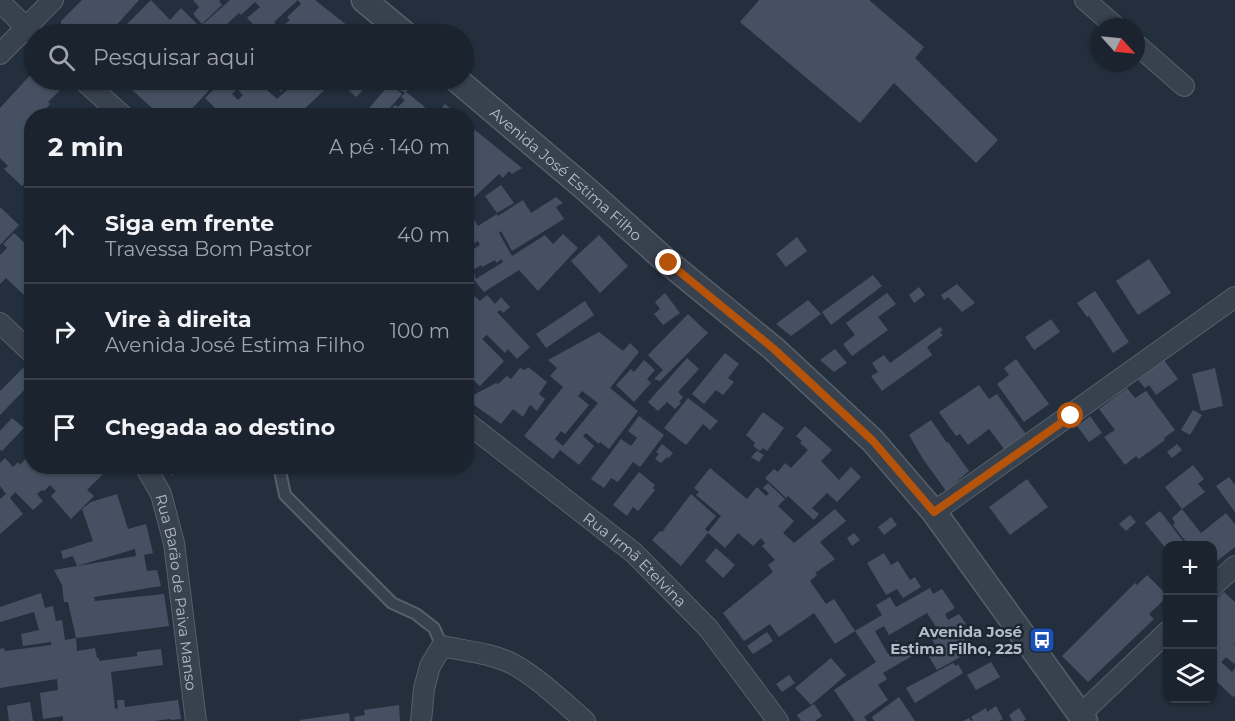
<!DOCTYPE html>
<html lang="pt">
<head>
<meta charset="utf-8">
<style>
	:root { --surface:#1b232e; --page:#242b36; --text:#f1f3f6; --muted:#a0a4aa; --line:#39404a }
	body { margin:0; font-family:Montserrat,sans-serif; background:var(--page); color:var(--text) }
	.controls { position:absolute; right:18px; bottom:18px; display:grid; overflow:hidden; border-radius:12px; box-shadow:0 2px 4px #0004 }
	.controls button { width:54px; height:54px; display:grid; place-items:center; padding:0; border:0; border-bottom:2px solid var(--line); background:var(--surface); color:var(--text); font:30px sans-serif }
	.compass { position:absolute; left:1091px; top:18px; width:54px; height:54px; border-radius:50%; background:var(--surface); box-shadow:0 2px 4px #0004; rotate:117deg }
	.stop { position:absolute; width:18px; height:18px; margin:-14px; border:4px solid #b45309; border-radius:50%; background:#fff }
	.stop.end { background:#b45309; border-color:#fff; box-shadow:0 2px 6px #0008 }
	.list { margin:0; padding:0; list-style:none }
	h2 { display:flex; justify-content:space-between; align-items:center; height:78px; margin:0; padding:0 24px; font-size:26px }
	h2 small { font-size:20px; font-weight:400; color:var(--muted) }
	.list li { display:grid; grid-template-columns:39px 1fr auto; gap:18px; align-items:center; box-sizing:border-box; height:96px; padding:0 24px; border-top:2px solid var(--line) }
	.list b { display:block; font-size:22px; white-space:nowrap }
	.list p { margin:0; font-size:20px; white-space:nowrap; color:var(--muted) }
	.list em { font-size:20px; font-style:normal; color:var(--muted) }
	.icon { flex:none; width:33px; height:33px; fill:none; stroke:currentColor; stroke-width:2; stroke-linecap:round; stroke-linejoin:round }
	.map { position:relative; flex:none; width:1235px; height:721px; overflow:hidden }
	.search { position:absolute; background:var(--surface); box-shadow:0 2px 4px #0004; left:24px; top:24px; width:450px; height:66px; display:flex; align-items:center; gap:15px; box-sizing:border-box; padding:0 21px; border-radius:33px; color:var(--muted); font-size:22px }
	.panel { position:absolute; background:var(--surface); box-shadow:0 2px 4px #0004; left:24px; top:108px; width:450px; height:366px; border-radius:24px }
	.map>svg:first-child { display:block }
	.building { fill:#455162; fill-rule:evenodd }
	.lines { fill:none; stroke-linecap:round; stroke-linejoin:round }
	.service-casing { stroke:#565f6c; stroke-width:14 }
	.minor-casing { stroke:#565f6c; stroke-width:22 }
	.tertiary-casing { stroke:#565f6c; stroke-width:27 }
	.service { stroke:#38414e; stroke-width:10 }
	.minor { stroke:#38414e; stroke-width:20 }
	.tertiary { stroke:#38414e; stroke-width:24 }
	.route { stroke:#b45309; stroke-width:8 }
	.labels { text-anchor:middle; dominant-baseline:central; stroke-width:5; stroke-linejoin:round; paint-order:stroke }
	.street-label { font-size:15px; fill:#b4bcc9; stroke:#1d2633 }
	.poi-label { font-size:15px; font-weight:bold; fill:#b4bcc9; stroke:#1d2633; text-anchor:end }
</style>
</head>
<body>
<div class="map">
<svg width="1235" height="721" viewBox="0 0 1235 721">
	<rect width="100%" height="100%" fill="#242f3e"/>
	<g class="building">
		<path d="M82,0H139L113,29L118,33L151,0L170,20L181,8L207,34H69L61,27V21Z"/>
		<path d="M193,0H221L219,1L222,5L202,24L193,14L199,7Z"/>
		<path d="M230,0H315L348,26L339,34H274L290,20L287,17L301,4L298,0L274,22L277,26L267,34H263L247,18L260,7L255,2L241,15L239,13L216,34H211L202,25Z"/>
		<path d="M759,0H869L924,47L915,58L998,140L976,163L894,83L860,123L740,22Z"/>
		<path d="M34,71V80H59L63,83L59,88L60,90L48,102L50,104L40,116H32V124L28,128L32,131V177L22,186L4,169L8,166L0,158V108Z"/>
		<path d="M121,80H173L171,82L177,88L185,80H256L277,99L298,80H335L297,116H250L244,110L239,116H223L205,98L219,84L217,82L185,116H161ZM237,89L243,95L238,100L232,94Z"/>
		<path d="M269,80H294L281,92Z"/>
		<path d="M338,80H373L356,97Z"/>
		<path d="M377,80H390L384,86Z"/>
		<path d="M395,80H417L405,93L395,86L398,82Z"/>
		<path d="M390,84L402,94L383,116H362Z"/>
		<path d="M406,92L425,107L422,111L427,116H385L395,105L398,107L405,100L401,97Z"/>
		<path d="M445,104L456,113L453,116H436Z"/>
		<path d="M475,130L522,168L512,174L509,171L503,178L499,174L466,205V141Z"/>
		<path d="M32,180V193L25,186Z"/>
		<path d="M501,185L514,203L497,213L485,196Z"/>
		<path d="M556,197L563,203L556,207L564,219L512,251L501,231L499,233L512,256L545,235L553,244L563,234L578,248L538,291L519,270L484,292L474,280L466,285V254L480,245L478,241L466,248V207L478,226L497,214L498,216L523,200L531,213ZM502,259L503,262L476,279L473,270L481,265L482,267L495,260L496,263Z"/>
		<path d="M0,207L19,225L0,245Z"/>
		<path d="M14,233L32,250V287L24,295L6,278L0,284V255L7,248L3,244Z"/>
		<path d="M599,235L628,266L600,293L571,261Z"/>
		<path d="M797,237L807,251L786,267L776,254Z"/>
		<path d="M1149,259L1171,293L1138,315L1116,281Z"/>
		<path d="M873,275L882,286L831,325L822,312Z"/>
		<path d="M957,284L975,303L962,312L948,297L944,300L941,295Z"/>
		<path d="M919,287L925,295L914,303L909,295Z"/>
		<path d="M466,289L480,301L487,295L495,304L501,297L510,307L503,313L501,310L497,312L530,347L517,359L508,349L505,353L487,335L482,339L504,361L480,386L466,374V347L473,340L469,336L466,339Z"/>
		<path d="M1095,291L1129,342L1113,353L1089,316L1087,317L1077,303Z"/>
		<path d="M665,293L680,313L663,325L654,314L660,309L655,302Z"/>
		<path d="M887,293L896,304L878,317L888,330L852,356L843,344L855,335L846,323Z"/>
		<path d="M808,300L821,314L791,336L776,324Z"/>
		<path d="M585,301L594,315L546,348L536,334Z"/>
		<path d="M688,314L708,333L660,381L654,379L663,370L648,355Z"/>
		<path d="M1051,319L1060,332L1034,350L1025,337Z"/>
		<path d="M940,327L943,330L940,332L943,335L927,347L932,355L882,391L871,376L878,372L872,363L884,355L890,363Z"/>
		<path d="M599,332L623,351L630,343L639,352L610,388L638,411L609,449L600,442L599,444L586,433L583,436L594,446L579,465L560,450L553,459L524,436L563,387L550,376L557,368L548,360ZM582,391L598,403L563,446L555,439L561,431L565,434L589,405L578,396Z"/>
		<path d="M835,349L847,363L834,372L820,360Z"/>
		<path d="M725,353L739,364L728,378L734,382L723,395L716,390L704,404L692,394Z"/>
		<path d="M687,358L699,369L678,392L683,397L679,402L681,403L675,409L667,402L658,411L648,402Z"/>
		<path d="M1016,359L1049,404L1024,422L997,384L1009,375L1004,368Z"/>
		<path d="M644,360L655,370L647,379L651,383L634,402L616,385L631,369L634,372Z"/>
		<path d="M1164,360L1178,379L1156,395L1149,385L1145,388L1138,380Z"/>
		<path d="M528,367L547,382L539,394L545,399L537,411L530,405L523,417L513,409L501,424L466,399L496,383L498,384L507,376L511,379L520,368L525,370Z"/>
		<path d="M23,368L32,376V382L0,415V391Z"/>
		<path d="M1215,368L1223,406L1201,411L1192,374Z"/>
		<path d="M979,385L989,399L997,394L1028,437L1008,454L989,429L968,445L960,434L956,436L939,412Z"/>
		<path d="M1127,388L1135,398L1146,391L1175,430L1164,438L1165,440L1139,459L1136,456L1125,465L1104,437L1115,430L1099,409Z"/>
		<path d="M688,398L718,421L710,430L703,424L686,445L664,428Z"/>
		<path d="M1193,410L1202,415L1190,435L1181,430Z"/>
		<path d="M763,412L784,428L767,451L763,448L760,451L753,446L755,443L746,435Z"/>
		<path d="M639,416L664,435L640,467L633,462L618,482L611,478L604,488L591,479L621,439L631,446L637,438L628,431Z"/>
		<path d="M1090,416L1102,433L1089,442L1077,426Z"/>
		<path d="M12,418L24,428L2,451L0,450V431Z"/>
		<path d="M931,420L947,443L948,442L969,471L946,491L923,459L909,435Z"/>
		<path d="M805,426L832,450L821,461L839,480L851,467L861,477L837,502L827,493L812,508L819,514L814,520L788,496L786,498L765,478L774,469L778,472L785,463L791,468L808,450L800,443L802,441L796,436Z"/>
		<path d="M662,444L673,453L669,458L667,457L661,463L655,459L659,454L656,452Z"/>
		<path d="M1177,444L1182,450L1172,458L1167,452Z"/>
		<path d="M757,451L764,455L759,462L751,457Z"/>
		<path d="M27,457L32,462V466H36L39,469L42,466H72L77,471L82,466H111L87,490L94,496L71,519L51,496L56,491L50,485L44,491L42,490L37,494L43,501L33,510L15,492L10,498L23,514L0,534V499L6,494L0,486V463L5,458L13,467L18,462L20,465Z"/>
		<path d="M1193,465L1204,479L1198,484L1205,492L1182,509L1201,533L1226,513L1235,524V547L1212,565V546H1189L1173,525L1175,523L1172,518L1182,509L1165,487Z"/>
		<path d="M167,466H181L172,476Z"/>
		<path d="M710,468L747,499L757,487L766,496L769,493L763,488L768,483L785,499L778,506L794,521L783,533L794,543L835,509L846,521L820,542L835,559L815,573L817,575L810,581L826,604L834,599L855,631L835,644L814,613L779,637L770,624L744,641L723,613L773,572L768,565L775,560L762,546L765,543L761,538L753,546L738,533L725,548L708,533L681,566L652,540L660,531L662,532L691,494L716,516L705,529L708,532L721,516L696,495L699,492L694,488Z"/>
		<path d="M639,472L655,485L653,488L655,490L638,511L633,507L627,516L613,505Z"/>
		<path d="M1229,477L1235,485V512L1216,486Z"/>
		<path d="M1027,479L1048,507L1010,535L989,507Z"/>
		<path d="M117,494L128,529L146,524L153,553L144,555L147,571L157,570L161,586L94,597L95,601L164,594L169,626L76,638L77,651L95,648L97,658H99V661L137,656V652L161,649L163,665L111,672L115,709L118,708L117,700H124L125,707L178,700L181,719L171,720L170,719L154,721H63V716L43,719L40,693L58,690L57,679L0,688V649L4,648L5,651L51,645V642L23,646L21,634L39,630L34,612L0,622V607L41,593L45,608L53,606L56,621L62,620L65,640L76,638L68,602H64L62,585L54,570L136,556L135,549L77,566L73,556L63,559L61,551L93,541L82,509L91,502Z"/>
		<path d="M1160,511L1183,541L1187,546H1168V551L1145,523Z"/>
		<path d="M1130,515L1136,522L1126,531L1119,524Z"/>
		<path d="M891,517L897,525L884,535L878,527Z"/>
		<path d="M854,533L860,540L852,546L847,538Z"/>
		<path d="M716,548L735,565L723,578L705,561Z"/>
		<path d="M884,553L891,565L898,561L910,580L915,577L921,587L903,598L897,589L886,595L867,563Z"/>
		<path d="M1147,575L1168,596L1149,614L1154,619L1088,682L1062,656L1135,583L1137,585Z"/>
		<path d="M930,588L933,594L942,589L955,608L945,614L948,620L959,614L966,624L958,629L971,651L937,670L928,655L938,650L928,632L936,627L927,613L889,635L884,626L875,631L888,654L894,651L890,644L897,640L901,647L907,644L911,650L909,651L912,656L883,673L887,679L878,685L888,700L864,717L867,721H855L834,690L876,662L855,631L882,615L876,605L890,597L896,607Z"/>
		<path d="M1224,592L1235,602V643L1234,645L1235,646V662L1234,664L1226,657L1221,662L1232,672L1235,668V695L1233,697L1212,677V603Z"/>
		<path d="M767,632L773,641L753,654L747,646Z"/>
		<path d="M831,658L846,675L811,705L795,688Z"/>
		<path d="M991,662L1000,677L976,690L967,675Z"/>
		<path d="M953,663L956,666L958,664L963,673L915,703L906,688Z"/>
		<path d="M789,675L795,683L782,692L776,684Z"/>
		<path d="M899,697L915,721H874L872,717Z"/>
		<path d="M30,702L33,721H9L7,706Z"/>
		<path d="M814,704L822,716L815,721H801L797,715Z"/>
		<path d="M399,705L400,721H355L354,717L365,715L364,710Z"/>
		<path d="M996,706L1003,719L999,721H963L969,718L971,721L973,720L971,717L986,708L987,712Z"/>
		<path d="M1019,708L1026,719L1023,721H1012L1009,715Z"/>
		<path d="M349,713L350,721H300V720Z"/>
	</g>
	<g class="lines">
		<g class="service-casing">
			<path id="service" d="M279,466L285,495L392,603L416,614L434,628L442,646"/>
		</g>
		<g class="minor-casing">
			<g id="minor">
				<path d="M1085,0L1116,27"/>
				<path d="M0,2L34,35"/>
				<path d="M1136,44L1184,86"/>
				<path d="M0,54L53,0"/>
				<path d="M83,80L123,116"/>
				<path d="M0,323L32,353"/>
				<path id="s1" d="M466,422L634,553L708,628L778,721"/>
				<path id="s2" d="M145,466L161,494L174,543L196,721"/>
				<path d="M934,512L1235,297"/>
				<path d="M1212,587L1235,566"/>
				<path d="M1081,714L1168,631"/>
				<path d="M421,721L424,689L430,666L442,646C465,651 490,653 511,663C536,676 563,702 585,721"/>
			</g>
		</g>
		<g class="tertiary-casing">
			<g id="tertiary">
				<path d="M364,0L405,34"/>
				<path id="s3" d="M457,80L586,189L664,259L774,349L873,441L934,512L1085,721"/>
			</g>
		</g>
		<use href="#service" class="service"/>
		<use href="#minor" class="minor"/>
		<use href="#tertiary" class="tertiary"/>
	</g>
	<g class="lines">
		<path class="route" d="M669,263L774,349L873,441L934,512L1071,416"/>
	</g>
	<defs>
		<g id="bus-square" transform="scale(1.35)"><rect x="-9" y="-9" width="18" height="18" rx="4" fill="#1a4fb4" stroke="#1d2633"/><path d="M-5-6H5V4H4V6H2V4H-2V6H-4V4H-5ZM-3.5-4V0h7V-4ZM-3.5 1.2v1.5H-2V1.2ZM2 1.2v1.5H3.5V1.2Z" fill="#fff"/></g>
	</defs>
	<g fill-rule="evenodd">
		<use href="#bus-square" x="1042" y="640"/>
	</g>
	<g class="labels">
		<g class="street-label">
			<text stroke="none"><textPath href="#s3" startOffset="144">Avenida José Estima Filho</textPath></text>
			<text stroke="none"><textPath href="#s1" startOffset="218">Rua Irmã Etelvina</textPath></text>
			<text stroke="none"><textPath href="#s2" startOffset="132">Rua Barão de Paiva Manso</textPath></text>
		</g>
		<g class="poi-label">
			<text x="1022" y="631">Avenida José<tspan x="1022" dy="17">Estima Filho, 225</tspan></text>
		</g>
	</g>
</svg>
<div class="controls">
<button>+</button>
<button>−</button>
<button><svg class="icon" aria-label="layers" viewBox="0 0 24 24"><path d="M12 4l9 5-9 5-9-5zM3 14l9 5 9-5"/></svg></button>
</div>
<svg class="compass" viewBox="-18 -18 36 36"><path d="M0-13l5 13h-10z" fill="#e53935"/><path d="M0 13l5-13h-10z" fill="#a0a4aa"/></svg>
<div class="stop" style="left:1071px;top:416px"></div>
<div class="stop end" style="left:669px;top:263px"></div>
<div class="search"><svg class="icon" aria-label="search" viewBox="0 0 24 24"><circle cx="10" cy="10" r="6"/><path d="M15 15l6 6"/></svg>Pesquisar aqui</div>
<section class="panel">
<h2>2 min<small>A pé · 140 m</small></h2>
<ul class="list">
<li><svg class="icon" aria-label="ahead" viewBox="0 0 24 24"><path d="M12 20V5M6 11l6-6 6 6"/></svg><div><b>Siga em frente</b><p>Travessa Bom Pastor</p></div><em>40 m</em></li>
<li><svg class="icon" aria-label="right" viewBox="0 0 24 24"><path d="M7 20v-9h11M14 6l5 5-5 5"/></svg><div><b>Vire à direita</b><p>Avenida José Estima Filho</p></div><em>100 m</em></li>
<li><svg class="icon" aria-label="arrive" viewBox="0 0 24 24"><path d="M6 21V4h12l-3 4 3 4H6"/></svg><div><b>Chegada ao destino</b></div></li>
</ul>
</section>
</div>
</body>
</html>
